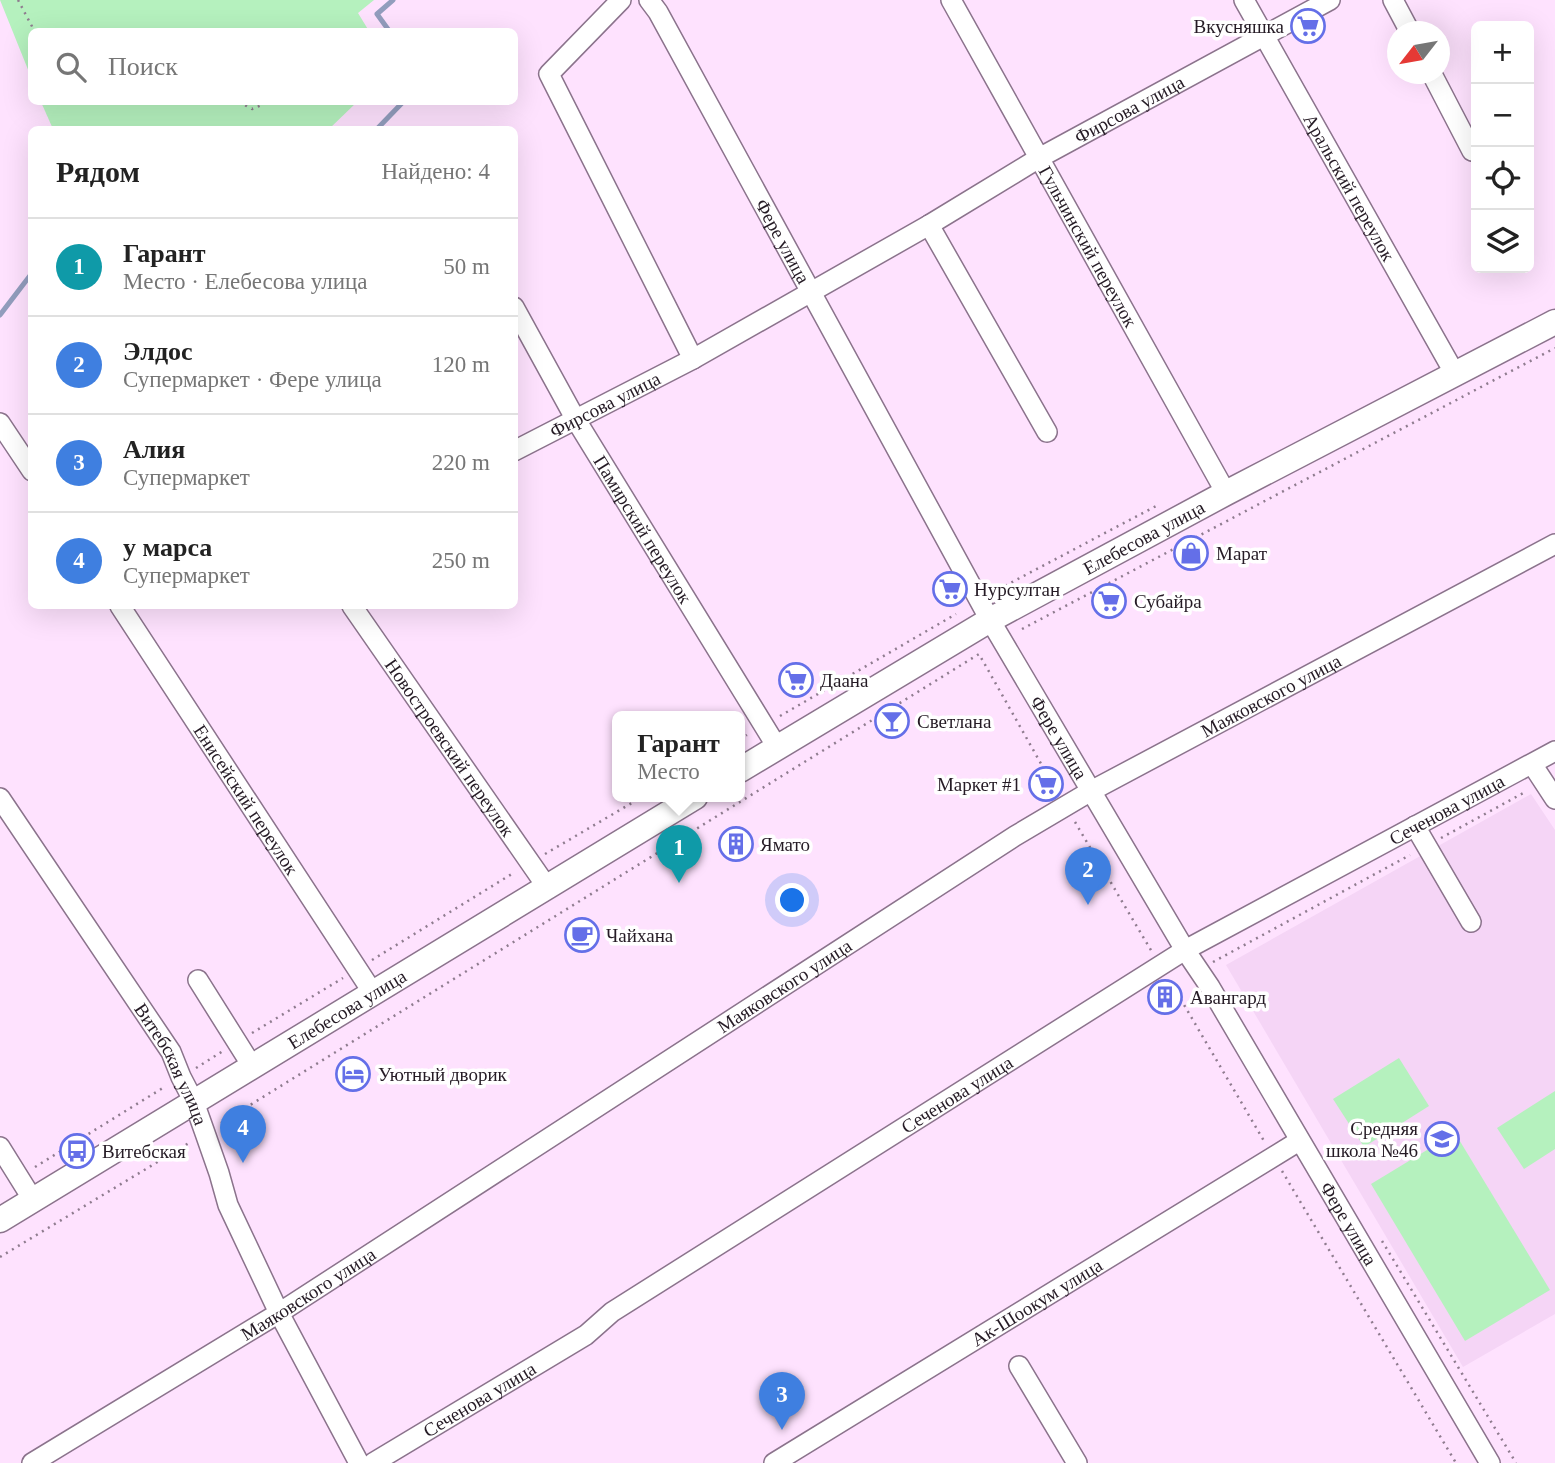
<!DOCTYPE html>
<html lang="ru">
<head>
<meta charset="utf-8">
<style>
	:root { --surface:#fff; --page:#f6f6f6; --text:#222; --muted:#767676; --line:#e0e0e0; --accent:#0f766e }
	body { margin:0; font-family:"Times New Roman",serif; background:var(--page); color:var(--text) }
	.controls { position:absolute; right:21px; top:21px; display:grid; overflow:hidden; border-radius:10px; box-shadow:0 7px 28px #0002 }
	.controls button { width:63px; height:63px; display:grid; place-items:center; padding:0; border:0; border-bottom:2px solid var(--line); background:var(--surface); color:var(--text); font:35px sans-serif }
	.compass { position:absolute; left:1387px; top:21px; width:63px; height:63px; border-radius:50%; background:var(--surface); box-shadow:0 7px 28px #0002; rotate:239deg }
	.you { position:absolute; left:793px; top:901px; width:24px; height:24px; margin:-18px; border:5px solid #fff; border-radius:50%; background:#1a73e8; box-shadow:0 0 0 10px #1a73e833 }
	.badge { display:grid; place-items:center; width:46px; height:46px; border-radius:50%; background:var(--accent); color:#fff; font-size:23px; font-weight:700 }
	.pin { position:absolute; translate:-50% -58px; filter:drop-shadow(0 2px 4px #0008) }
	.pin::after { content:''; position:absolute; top:37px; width:24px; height:21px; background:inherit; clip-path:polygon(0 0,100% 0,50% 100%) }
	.popup { position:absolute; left:612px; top:711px; width:133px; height:91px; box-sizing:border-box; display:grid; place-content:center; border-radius:10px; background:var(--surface); filter:drop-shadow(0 2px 5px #0005); font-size:23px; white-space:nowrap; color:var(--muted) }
	.popup b { font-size:26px; color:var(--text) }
	.popup::after { content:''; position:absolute; left:50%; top:100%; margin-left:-14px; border:14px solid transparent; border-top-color:var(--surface) }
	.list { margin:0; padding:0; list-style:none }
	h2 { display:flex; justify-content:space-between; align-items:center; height:91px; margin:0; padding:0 28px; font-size:30px }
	h2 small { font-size:23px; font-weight:400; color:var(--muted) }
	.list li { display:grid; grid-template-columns:46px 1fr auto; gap:21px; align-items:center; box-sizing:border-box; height:98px; padding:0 28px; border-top:2px solid var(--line) }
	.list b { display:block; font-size:26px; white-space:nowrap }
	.list p { margin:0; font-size:23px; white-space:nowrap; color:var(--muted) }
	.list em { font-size:23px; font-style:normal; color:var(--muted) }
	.icon { flex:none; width:38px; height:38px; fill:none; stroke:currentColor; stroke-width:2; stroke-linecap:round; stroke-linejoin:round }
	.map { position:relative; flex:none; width:1555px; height:1463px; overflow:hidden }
	.search { position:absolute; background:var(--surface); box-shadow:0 7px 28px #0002; left:28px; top:28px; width:490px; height:77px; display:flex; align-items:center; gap:18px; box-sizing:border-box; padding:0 24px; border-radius:10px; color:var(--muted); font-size:26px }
	.panel { position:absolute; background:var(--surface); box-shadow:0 7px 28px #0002; left:28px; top:126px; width:490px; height:483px; border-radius:10px }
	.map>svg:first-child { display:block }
	.built { fill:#f5d5f6 }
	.green { fill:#b5f1be }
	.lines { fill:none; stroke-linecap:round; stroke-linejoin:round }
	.stream { stroke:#929dbd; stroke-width:5 }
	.minor-casing { stroke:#8b738c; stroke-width:22 }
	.major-casing { stroke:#8b738c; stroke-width:27 }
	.path { stroke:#8f7c8f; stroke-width:2.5; stroke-dasharray:2 5; stroke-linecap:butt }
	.minor { stroke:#fff; stroke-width:19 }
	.major { stroke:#fff; stroke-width:24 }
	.labels { text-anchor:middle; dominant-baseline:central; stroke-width:7; stroke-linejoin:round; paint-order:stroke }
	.poi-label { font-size:19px; fill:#251b25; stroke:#fff; text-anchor:start }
	.street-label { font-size:19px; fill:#251b25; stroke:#fff }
</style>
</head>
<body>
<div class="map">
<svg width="1555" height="1463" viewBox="0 0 1555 1463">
	<rect width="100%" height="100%" fill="#fee2fe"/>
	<path class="built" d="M1531,794L1555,830V1314L1463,1367L1226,965Z"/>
	<g class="green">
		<path d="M0,0H374L358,13L369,31L32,32L31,77Z"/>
		<path d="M41,102H357L328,130L53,129Z"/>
		<path d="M1399,1058L1429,1106L1364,1147L1333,1099Z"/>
		<path d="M1555,1091V1149L1524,1169L1497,1128Z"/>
		<path d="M1455,1133L1550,1290L1465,1341L1371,1184Z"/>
	</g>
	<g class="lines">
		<g class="stream">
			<path d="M390,32L377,14L393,0"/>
			<path d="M376,130L403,102"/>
			<path d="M0,315L32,273"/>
		</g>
		<g class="minor-casing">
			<g id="minor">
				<path d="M621,0L549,74L693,359"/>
				<path id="s1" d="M649,0L658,12L990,620L1185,950L1210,987L1490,1463"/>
				<path id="s2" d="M951,0L1226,493"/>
				<path id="s3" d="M1244,0L1455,374"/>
				<path d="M1393,0L1410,32"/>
				<path d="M1432,74L1472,151"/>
				<path d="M929,225L1047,432"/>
				<path id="s4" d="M514,307L576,420L777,747"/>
				<path d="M0,423L32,471"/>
				<path id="s5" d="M514,451L693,359L929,225L1039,158L1330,0"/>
				<path id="s6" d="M120,606L373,993"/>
				<path id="s7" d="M352,606L547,887"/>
				<path d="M1532,764L1555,799"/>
				<path id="s8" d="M0,798L171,1052L181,1077L194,1102L205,1133L219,1173L228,1205L279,1313L359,1463"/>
				<path d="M1415,826L1471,922"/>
				<path d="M198,980L252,1066"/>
				<path d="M0,1147L33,1200"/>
				<path d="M1019,1366L1077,1463"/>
				<path id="s9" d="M32,1463L279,1313L1015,836L1091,791L1555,544"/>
				<path id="s10" d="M373,1463L586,1335L612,1312L1185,950L1555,751"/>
				<path id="s11" d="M774,1463L1299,1141"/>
			</g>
		</g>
		<g class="major-casing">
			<g id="major">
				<path id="s12" d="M740,770L990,620L1226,493L1555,322"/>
				<path id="s13" d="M0,1220L695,797"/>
			</g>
		</g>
		<g class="path">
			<path d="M18,0L35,32"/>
			<path d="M239,102L252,109L269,102"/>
			<path d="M999,589L1158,505"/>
			<path d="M1022,629L1555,348"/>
			<path d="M780,716L956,614"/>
			<path d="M740,739L747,735"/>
			<path d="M1075,822L1152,952"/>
			<path d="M1441,838L1527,791"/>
			<path d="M545,854L642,797"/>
			<path d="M372,960L515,872"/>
			<path d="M1213,962L1410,855"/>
			<path d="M1170,981L1264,1141"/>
			<path d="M252,1033L343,978"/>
			<path d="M196,1068L223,1051"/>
			<path d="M221,1123L979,654L1057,792"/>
			<path d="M35,1167L166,1086"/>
			<path d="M1282,1171L1456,1463"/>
			<path d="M1382,1241L1516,1463"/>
			<path d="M0,1257L189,1143"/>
		</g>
		<use href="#minor" class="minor"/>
		<use href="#major" class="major"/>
	</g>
	<defs>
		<g id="supermarket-ring" transform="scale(1.75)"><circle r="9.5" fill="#fff" stroke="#646fe8" stroke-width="1.5"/><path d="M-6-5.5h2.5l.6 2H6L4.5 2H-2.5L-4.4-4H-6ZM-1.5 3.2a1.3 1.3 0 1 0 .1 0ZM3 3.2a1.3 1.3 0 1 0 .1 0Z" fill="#646fe8"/></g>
		<g id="shop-ring" transform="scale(1.75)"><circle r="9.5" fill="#fff" stroke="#646fe8" stroke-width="1.5"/><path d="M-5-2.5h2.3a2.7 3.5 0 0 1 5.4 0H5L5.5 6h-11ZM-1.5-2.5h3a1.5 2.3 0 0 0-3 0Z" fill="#646fe8"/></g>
		<g id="bar-ring" transform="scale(1.75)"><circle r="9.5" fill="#fff" stroke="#646fe8" stroke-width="1.5"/><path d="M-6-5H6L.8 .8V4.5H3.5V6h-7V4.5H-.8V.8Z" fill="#646fe8"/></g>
		<g id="building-ring" transform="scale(1.75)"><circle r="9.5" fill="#fff" stroke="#646fe8" stroke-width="1.5"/><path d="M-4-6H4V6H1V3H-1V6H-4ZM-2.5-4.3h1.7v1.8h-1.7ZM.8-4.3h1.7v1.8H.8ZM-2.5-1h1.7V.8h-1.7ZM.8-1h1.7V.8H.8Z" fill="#646fe8"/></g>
		<g id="cafe-ring" transform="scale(1.75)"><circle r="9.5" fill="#fff" stroke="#646fe8" stroke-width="1.5"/><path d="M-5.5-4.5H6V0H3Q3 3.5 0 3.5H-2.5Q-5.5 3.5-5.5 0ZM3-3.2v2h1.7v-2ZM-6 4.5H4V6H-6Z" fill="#646fe8"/></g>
		<g id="hotel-ring" transform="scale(1.75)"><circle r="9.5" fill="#fff" stroke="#646fe8" stroke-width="1.5"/><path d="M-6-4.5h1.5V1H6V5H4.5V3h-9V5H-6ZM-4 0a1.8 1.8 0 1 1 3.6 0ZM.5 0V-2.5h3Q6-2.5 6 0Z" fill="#646fe8"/></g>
		<g id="school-ring" transform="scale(1.75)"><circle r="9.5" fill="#fff" stroke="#646fe8" stroke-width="1.5"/><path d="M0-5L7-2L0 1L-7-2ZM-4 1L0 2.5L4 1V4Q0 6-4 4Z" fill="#646fe8"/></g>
		<g id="bus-ring" transform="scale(1.75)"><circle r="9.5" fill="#fff" stroke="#646fe8" stroke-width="1.5"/><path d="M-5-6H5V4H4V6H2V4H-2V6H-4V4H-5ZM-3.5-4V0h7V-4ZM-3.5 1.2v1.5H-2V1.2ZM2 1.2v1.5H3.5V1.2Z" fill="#646fe8"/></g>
	</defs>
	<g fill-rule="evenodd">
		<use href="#supermarket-ring" x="1308" y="26"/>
		<use href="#shop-ring" x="1191" y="553"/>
		<use href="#supermarket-ring" x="950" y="589"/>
		<use href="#supermarket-ring" x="1109" y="601"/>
		<use href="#supermarket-ring" x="796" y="680"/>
		<use href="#bar-ring" x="892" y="721"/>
		<use href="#supermarket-ring" x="1046" y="784"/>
		<use href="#building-ring" x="736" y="844"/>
		<use href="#cafe-ring" x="582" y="935"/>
		<use href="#building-ring" x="1165" y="997"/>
		<use href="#hotel-ring" x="353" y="1074"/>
		<use href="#school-ring" x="1442" y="1139"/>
		<use href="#bus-ring" x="77" y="1151"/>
	</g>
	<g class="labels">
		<g class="poi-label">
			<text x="1284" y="26" text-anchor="end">Вкусняшка</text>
			<text x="1216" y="553">Марат</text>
			<text x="974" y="589">Нурсултан</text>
			<text x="1134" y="601">Субайра</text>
			<text x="820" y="680">Даана</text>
			<text x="917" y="721">Светлана</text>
			<text x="1021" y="784" text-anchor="end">Маркет #1</text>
			<text x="760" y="844">Ямато</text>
			<text x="606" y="935">Чайхана</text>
			<text x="1190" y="997">Авангард</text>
			<text x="378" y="1074">Уютный дворик</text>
			<text x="1418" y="1128" text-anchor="end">Средняя<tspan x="1418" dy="22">школа №46</tspan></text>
			<text x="102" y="1151">Витебская</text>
		</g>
		<g class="street-label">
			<text stroke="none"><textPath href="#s5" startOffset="704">Фирсова улица</textPath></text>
			<text stroke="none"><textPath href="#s3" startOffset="215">Аральский переулок</textPath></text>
			<text stroke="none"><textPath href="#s1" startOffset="276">Фере улица</textPath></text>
			<text stroke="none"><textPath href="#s2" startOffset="282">Гульчинский переулок</textPath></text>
			<text stroke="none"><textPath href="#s5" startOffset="102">Фирсова улица</textPath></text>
			<text stroke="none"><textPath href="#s4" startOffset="257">Памирский переулок</textPath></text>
			<text stroke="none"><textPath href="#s12" startOffset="466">Елебесова улица</textPath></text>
			<text stroke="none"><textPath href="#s9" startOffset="1458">Маяковского улица</textPath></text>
			<text stroke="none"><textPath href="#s1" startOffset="844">Фере улица</textPath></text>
			<text stroke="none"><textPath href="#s7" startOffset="172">Новостроевский переулок</textPath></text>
			<text stroke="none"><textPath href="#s6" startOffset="231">Енисейский переулок</textPath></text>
			<text stroke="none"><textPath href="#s10" startOffset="1258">Сеченова улица</textPath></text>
			<text stroke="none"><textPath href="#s9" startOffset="891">Маяковского улица</textPath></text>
			<text stroke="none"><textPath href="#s13" startOffset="406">Елебесова улица</textPath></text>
			<text stroke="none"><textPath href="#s8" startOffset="317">Витебская улица</textPath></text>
			<text stroke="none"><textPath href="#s10" startOffset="691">Сеченова улица</textPath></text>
			<text stroke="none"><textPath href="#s1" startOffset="1410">Фере улица</textPath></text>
			<text stroke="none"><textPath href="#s9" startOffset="324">Маяковского улица</textPath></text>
			<text stroke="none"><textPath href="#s11" startOffset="308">Ак-Шоокум улица</textPath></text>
			<text stroke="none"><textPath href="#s10" startOffset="124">Сеченова улица</textPath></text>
		</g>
	</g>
</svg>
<div class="controls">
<button>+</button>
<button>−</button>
<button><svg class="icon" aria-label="locate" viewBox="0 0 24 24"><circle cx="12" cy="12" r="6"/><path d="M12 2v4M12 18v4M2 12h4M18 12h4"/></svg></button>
<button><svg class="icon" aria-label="layers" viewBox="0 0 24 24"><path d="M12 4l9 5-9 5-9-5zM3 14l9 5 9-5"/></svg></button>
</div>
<svg class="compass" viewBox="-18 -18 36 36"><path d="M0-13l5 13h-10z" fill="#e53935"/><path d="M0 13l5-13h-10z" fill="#767676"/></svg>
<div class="you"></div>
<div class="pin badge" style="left:679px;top:883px;background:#0f9aa8">1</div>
<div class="popup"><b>Гарант</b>Место</div>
<div class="pin badge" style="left:1088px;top:905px;background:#3f7fe0">2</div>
<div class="pin badge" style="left:782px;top:1430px;background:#3f7fe0">3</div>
<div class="pin badge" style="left:243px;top:1163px;background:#3f7fe0">4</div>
<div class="search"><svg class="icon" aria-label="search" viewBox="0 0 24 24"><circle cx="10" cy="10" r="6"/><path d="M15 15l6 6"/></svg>Поиск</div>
<section class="panel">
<h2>Рядом<small>Найдено: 4</small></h2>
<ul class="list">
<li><span class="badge" style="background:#0f9aa8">1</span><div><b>Гарант</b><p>Место · Елебесова улица</p></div><em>50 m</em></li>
<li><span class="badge" style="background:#3f7fe0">2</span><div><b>Элдос</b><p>Супермаркет · Фере улица</p></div><em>120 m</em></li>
<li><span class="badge" style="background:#3f7fe0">3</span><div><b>Алия</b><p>Супермаркет</p></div><em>220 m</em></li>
<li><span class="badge" style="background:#3f7fe0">4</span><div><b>у марса</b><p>Супермаркет</p></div><em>250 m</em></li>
</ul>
</section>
</div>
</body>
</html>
